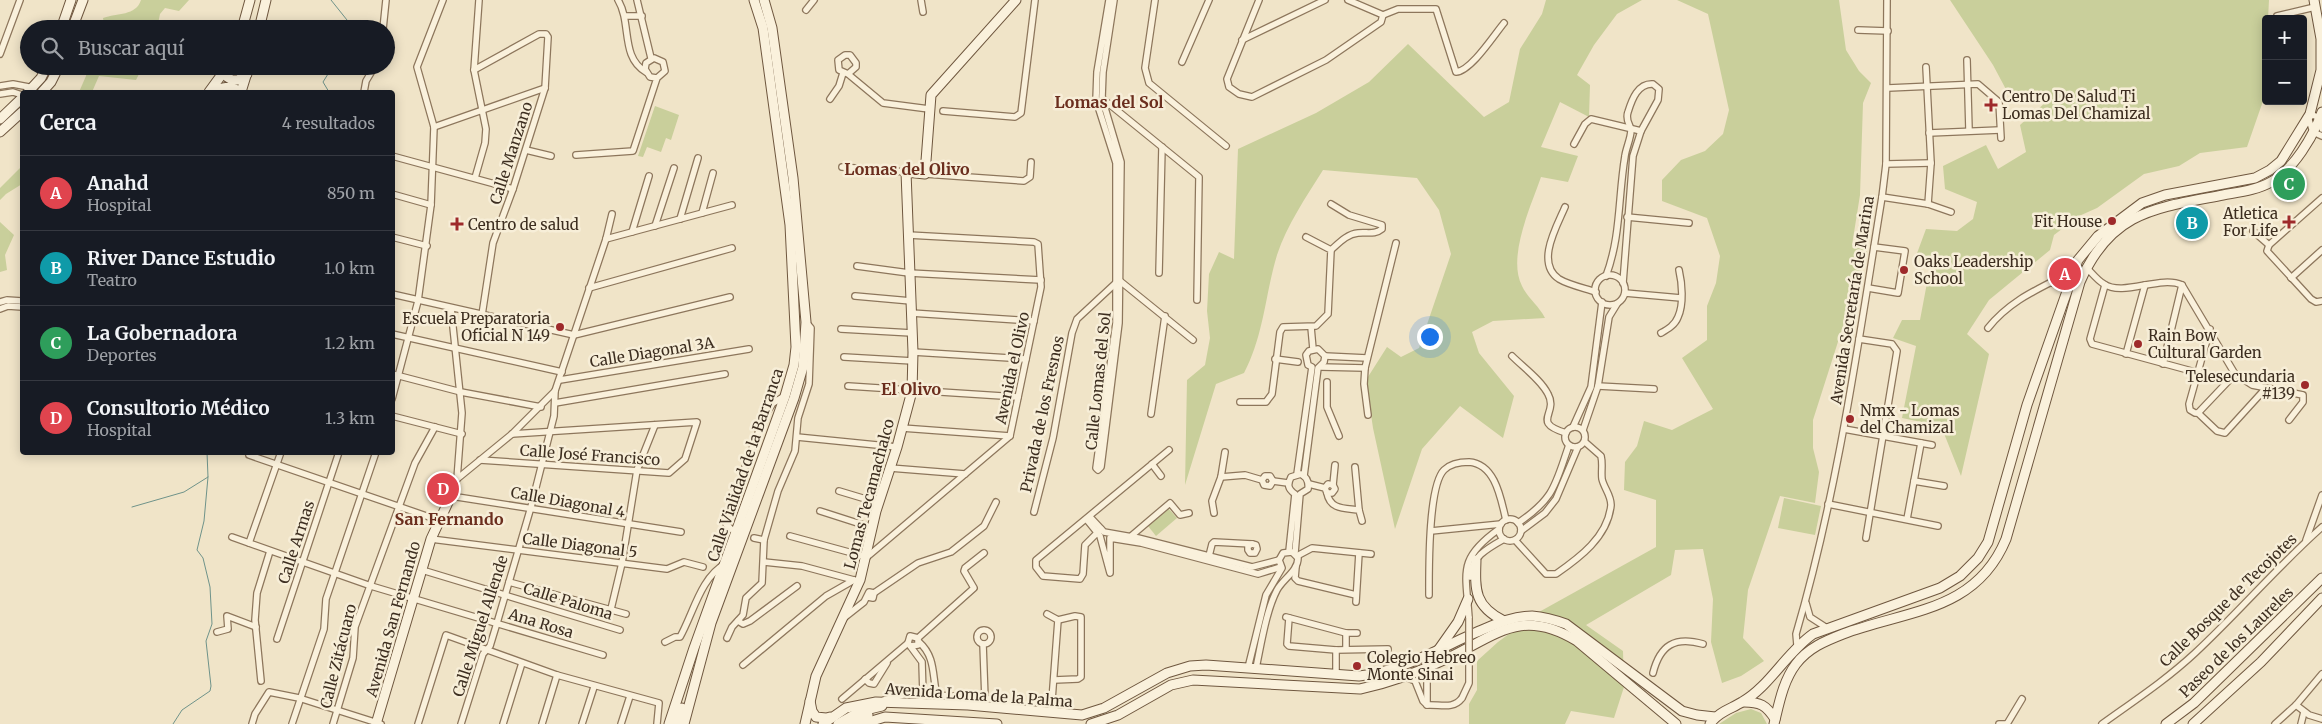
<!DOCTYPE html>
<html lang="es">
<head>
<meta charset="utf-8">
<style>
	:root { --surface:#171b24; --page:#20242c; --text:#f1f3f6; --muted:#9ea1a6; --line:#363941; --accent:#db2777 }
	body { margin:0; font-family:Merriweather,serif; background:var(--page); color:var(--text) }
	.controls { position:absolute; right:15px; top:15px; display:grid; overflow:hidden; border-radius:5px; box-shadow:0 2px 12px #0003 }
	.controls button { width:45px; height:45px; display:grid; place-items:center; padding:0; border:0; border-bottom:1px solid var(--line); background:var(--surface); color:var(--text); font:25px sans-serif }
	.you { position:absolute; left:1429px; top:336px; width:18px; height:18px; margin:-12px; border:4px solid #fff; border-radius:50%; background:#1a73e8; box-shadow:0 0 0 8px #1a73e833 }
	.badge { display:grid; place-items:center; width:32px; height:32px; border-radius:50%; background:var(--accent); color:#fff; font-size:16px; font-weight:700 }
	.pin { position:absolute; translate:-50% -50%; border:2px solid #fff; box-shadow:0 1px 5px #0006 }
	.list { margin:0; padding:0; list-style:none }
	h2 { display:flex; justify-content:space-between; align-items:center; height:65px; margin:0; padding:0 20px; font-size:21px }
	h2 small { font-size:16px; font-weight:400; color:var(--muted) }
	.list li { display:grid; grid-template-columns:32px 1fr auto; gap:15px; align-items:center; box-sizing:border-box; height:75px; padding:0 20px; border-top:1px solid var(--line) }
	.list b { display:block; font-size:19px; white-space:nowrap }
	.list p { margin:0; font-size:16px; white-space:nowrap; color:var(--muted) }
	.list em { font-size:16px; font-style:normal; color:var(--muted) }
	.icon { flex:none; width:28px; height:28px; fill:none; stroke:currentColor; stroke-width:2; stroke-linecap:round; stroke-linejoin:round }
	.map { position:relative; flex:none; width:2322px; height:724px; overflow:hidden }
	.search { position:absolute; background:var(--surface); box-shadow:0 2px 12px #0003; left:20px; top:20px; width:375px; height:55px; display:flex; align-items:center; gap:12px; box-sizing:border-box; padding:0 18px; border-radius:28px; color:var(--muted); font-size:19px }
	.panel { position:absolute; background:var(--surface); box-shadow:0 2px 12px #0003; left:20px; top:90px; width:375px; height:365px; border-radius:5px }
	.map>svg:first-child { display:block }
	.green { fill:#c9cf9b }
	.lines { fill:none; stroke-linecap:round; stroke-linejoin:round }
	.stream { stroke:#6f938a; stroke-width:1 }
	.street-casing { stroke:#8d765c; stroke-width:8 }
	.secondary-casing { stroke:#6f573f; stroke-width:11 }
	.street { stroke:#faf1dc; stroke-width:5.5 }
	.secondary { stroke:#faf1dc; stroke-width:9 }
	.street-bridge-casing { stroke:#8d765c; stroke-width:8; stroke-linecap:butt }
	.street-bridge { stroke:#faf1dc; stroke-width:5.5 }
	.poi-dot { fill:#9e2a2b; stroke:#f7eed8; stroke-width:2 }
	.labels { text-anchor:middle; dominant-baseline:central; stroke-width:5; stroke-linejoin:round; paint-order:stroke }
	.poi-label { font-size:15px; fill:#3d2e20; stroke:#f7eed8; text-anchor:start }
	.street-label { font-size:15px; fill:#3d2e20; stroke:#f7eed8 }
	.neighbourhood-label { font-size:16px; font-weight:bold; fill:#6b2e1e; stroke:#f7eed8 }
</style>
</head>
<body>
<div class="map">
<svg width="2322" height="724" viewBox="0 0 2322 724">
	<rect width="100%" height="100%" fill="#f0e4c8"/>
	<g class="green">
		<path d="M141,0H189L179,11L165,8L160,14L157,29H105L103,18C117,13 136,16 141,0Z"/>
		<path d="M1546,0H1642L1617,14L1594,45L1577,75L1590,85L1589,117L1560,102L1541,147L1578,156L1568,182L1541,177C1531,206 1507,257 1522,286C1527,297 1539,306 1545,318L1493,321L1472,332L1479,353L1514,396L1503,438L1460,406L1422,449L1395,529L1373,428L1366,380L1387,347L1401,357L1419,348L1451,254L1439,210L1417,178L1323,170C1306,197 1287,225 1277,255C1265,295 1264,335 1244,373L1216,384L1185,485L1187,380L1205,365L1210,338L1207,311L1209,274L1219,252L1234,259L1238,149L1316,113L1369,82L1408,44L1484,117L1509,102L1520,49L1542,14Z"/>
		<path d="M1677,0H1839L1846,50L1859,71L1871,83L1863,103L1860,195L1852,245L1867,251L1813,420V448L1819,472L1815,503L1780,496L1748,590L1743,638L1764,661L1741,676L1722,683L1711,642L1713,599L1703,549L1675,550L1671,575L1586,625L1623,651L1624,687L1614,718L1571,711L1565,724H1469V704L1477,690V661L1498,642L1539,612L1656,547V500L1624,490L1625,462L1637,446L1644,421L1672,430L1713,409L1682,358L1707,340V306L1716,283L1720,256L1707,218L1662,201V180L1681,160L1705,151L1723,134L1729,110L1708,14Z"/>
		<path d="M1950,0H2269L2268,19H2266L2263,101L2247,147L2200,153L2179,166L2144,174L2097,208L2079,216L2054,235L2050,250L1989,300L1967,334L1989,354L1961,476L1941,426L1902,418L1916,346L1893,338L1902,320H1920L1930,267L1916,256L1926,229L1957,231L1973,219L1977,202L1945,189L1943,166L1986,145L1998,169L2026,152L2020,125L2046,102L2009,95L1993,65Z"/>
		<path d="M87,66H143L136,80L99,76L92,92H79L86,76Z"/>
		<path d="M655,106L679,115L671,140L666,138L661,152L647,147L643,157L638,156Z"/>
		<path d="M22,166V184L6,194L0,200V188Z"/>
		<path d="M0,222L14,235L5,255L7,270L0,272Z"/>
		<path d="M1784,498L1821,506L1815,535L1778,528Z"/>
		<path d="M1168,508L1177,518L1156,536L1148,526Z"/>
		<path d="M1751,709L1761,713L1767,724H1719L1736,713Z"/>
	</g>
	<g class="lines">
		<g class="stream">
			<path d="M331,0L347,20L349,29"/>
			<path d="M329,92L323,82L333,66"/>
			<path d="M132,507L184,492L208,477L207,452"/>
			<path d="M173,724L182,710L210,691L211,686L206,641L212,624L210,587L203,558L197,550L204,521L208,477"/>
		</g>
		<g class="street-casing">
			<g id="street">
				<path d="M618,0C632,23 620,57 646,72"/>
				<path d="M637,0L651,58"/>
				<path d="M921,0L923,12"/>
				<path d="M1109,0L1097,72L1096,100L1116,163V323L1096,468L1098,470L1101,467L1119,323L1121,162L1102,98L1103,72L1114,0"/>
				<path d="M1155,0L1145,68L1149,83L1226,146"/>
				<path d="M1259,0L1227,79L1229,87L1239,94L1252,97L1326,60L1381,22L1383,15"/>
				<path d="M1348,0L1383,15"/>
				<path d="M806,10L814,0"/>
				<path d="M1383,15L1398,9H1436L1456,72C1471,71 1494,35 1504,23"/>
				<path d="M625,16H642"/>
				<path d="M2277,16L2315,7"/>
				<path d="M383,29L386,0"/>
				<path d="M1858,30L1888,31"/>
				<path d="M1242,40L1325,0"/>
				<path d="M0,54L20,0"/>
				<path d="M1967,60L1969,130"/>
				<path d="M1182,62L1209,0"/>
				<path d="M1926,67L1931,163L1928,204"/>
				<path d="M474,70L539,34H546L548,37L545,88L513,189L493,243L482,315"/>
				<path d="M848,74L856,67V63L850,55H845L838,60L839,70L848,74L883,103L929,109"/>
				<path d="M0,86L13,84L34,88"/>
				<path d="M1888,88L1978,84L1999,102L2001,138"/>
				<path d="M364,92L366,81L375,66"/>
				<path d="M0,94L13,92L22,95"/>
				<path d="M830,99L839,86L843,73"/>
				<path d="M1103,99L1199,177L1197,300"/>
				<path d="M943,111L1015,117L1021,113L1035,0"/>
				<path d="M2310,114L2320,118L2322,129"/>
				<path d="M2308,117L2313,132L2322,136"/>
				<path d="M434,127L545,88"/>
				<path d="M1929,133L2000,130"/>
				<path d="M1574,144L1585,124L1591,119L1641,131"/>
				<path d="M526,150L551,156"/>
				<path d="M576,155L633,151L657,78L665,71L663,62L654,58L646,63L645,69L650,77L657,78"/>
				<path d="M392,156L513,189"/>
				<path d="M1886,164L1931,163"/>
				<path d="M842,167L906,172"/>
				<path d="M925,174L1024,181L1030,177L1031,162"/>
				<path d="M475,178L485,143L486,129L474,70L479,0"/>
				<path d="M392,194L431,205"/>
				<path d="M1882,197L1928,204L1951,212"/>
				<path d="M2322,198L2269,245L2267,251L2311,299L2316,302L2322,301"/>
				<path d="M1565,207C1557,226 1535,263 1559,279C1569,285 1584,288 1596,292"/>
				<path d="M702,213L713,173"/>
				<path d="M612,214L606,239L555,391L512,434L457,479L451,496L681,532"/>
				<path d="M1627,217L1689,223"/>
				<path d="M680,219L698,158"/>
				<path d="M655,226L674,168"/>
				<path d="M2253,231L2269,245"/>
				<path d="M632,232L649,176"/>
				<path d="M392,237L427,246"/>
				<path d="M606,239L732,205"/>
				<path d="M1331,250C1339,243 1347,234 1358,233C1367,232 1375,235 1382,229V225L1349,215L1331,204"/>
				<path d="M857,266L909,273L1041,280"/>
				<path d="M2086,267C2092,273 2097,280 2104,284C2123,297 2160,275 2182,285L2235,374L2252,385L2303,395V402L2289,420"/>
				<path d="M1159,273L1162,147"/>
				<circle cx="1610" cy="290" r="15"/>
				<path d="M1606,276C1621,236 1618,198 1625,156C1626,148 1631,138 1631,130C1630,124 1625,120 1628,112C1632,99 1638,83 1653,84L1659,89L1658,100L1641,131L1633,156L1623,283"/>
				<path d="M2291,278L2322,250"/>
				<path d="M1120,281L1193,340"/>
				<path d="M2052,283L2068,285"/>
				<path d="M2105,285L2090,339L2092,344L2199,373"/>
				<path d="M589,288L732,248"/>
				<path d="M1868,288L1898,293L1905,251L1874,247"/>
				<path d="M1625,293L1681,298"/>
				<path d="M392,294L574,335L730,297"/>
				<path d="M855,296L911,301"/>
				<path d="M0,302L7,300L22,301"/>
				<path d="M451,308L462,413L457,479"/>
				<path d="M0,309L8,306L22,307"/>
				<path d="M911,313L1034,321"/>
				<path d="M1311,327L1313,349"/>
				<path d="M1988,328C2011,299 2041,288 2073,271"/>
				<path d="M841,329L912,333"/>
				<path d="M2210,329L2189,404L2190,410L2195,413H2198L2235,374"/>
				<path d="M1661,333C1668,329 1675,325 1678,317C1684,304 1682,283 1679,270"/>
				<path d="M392,334L562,372"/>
				<path d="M1859,339L1892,344L1897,351L1866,538"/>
				<path d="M913,352L1026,359"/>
				<path d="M2126,354L2145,285"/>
				<path d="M1325,356L1367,358"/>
				<path d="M1512,356C1523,367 1541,380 1548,394C1559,414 1530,422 1566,433"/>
				<path d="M844,357L913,361"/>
				<path d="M1275,359L1298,362"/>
				<path d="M2163,364L2182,285"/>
				<path d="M1321,367L1365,368"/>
				<path d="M392,374L461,392L541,407"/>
				<path d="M560,380L749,349"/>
				<path d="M1327,382V407L1339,436"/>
				<path d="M848,386L1018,397"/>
				<path d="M1598,386L1654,389"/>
				<path d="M392,399L418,301L431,205L434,127L417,67L443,0"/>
				<path d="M1240,402H1266L1272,394L1280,332L1283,327L1316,326L1328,314L1331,250L1306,237"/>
				<path d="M555,403L725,374"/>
				<path d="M2198,413L2217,431L2225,433L2266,388"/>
				<path d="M1151,414L1165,316"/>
				<path d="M1368,415L1364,384L1365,368L1396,243"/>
				<path d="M392,416L462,434"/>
				<circle cx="1575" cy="437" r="10"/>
				<path d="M1573,427L1591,387L1602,302"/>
				<path d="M902,428L1010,436"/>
				<path d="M1844,429L1932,445"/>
				<path d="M1583,430L1598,386L1609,317L1617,304"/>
				<path d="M797,437L897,447"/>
				<path d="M249,455L438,520"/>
				<path d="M480,460L669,473L685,459L697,422L512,434"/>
				<path d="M1152,464L1161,476"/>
				<path d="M1355,467L1359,510"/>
				<path d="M890,468L965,474"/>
				<path d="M1297,474L1312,367L1308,365L1306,355L1309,351L1318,349L1325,356L1324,362L1318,368L1304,476"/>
				<path d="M1221,477L1245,475L1262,480L1264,485L1270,486L1273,481L1270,476H1265L1262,480"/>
				<path d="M1273,481L1288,483"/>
				<path d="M1914,481L1944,486"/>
				<path d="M1309,484L1325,488L1327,493H1332L1335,489L1333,485L1328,484L1325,488"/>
				<path d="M1333,485L1335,465"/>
				<path d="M839,491L879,503"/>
				<path d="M1327,493C1330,510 1345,508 1359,510L1362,521"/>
				<path d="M1828,504L1938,526"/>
				<path d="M820,511L873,528"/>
				<path d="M1034,512L1053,438L1072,333L1077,319L1118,281"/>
				<path d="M1214,513L1212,501L1221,477L1225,452"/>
				<path d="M1090,517L1104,532L1138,538L1252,567L1279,560"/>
				<path d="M1907,519L1921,443"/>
				<circle cx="1510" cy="530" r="11"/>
				<path d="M1087,520L1100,536L1110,573V538L1141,543L1258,574L1281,567"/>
				<path d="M1518,523C1555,498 1555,485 1569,445"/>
				<path d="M731,529L726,524V517L765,415L773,403L785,396"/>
				<path d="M1101,529L1085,545L1083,574L1080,579L1043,576L1036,567V560L1169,450"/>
				<path d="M1431,531L1501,524"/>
				<path d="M1521,531L1545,513L1556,499L1578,447"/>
				<path d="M790,536L867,557L1010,436L1041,287L1038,244L1034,242L908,235"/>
				<path d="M232,537L371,586L603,655"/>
				<path d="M1130,537L1170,503L1180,515L1189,513"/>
				<path d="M754,538L764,540"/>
				<path d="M431,539L667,569L684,562L703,567"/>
				<path d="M1515,540L1546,574H1556C1579,558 1608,537 1611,505C1611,495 1604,488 1602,479C1601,471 1603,464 1601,456L1585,442"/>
				<path d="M2306,540L2322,495"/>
				<path d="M249,543L281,452"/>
				<path d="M1252,544L1256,545L1257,549L1255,553H1250L1248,550V546Z"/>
				<path d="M1289,551L1295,494C1288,489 1287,485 1291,477L1301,474C1307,477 1309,482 1308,489L1300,494L1295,553"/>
				<path d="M1297,556L1312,548L1371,554"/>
				<path d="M1208,560L1212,544L1214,542L1252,544"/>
				<path d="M764,562L802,566L854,580"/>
				<path d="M1296,567L1295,578L1298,581L1356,595"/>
				<path d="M422,570L620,630"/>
				<path d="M1470,577C1471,557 1488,548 1504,539"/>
				<path d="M509,582L626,614"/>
				<path d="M874,593L918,563L951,552L984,526L996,502"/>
				<path d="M1429,595C1429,570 1428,486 1444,470C1450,464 1461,462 1469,462C1496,464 1501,500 1506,520"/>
				<path d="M1356,602L1359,553"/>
				<path d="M1806,603L1810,617L1827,628"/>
				<path d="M611,609L622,563L637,470L655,425"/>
				<path d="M1047,614L1058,620L1052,700L1056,713"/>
				<path d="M845,617L864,602L869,592L874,593L873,598L868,597"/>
				<path d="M1286,617L1346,633H1357"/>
				<path d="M1289,618L1287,644L1289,646L1336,650L1388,649"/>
				<path d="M1469,618C1466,572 1457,559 1499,529"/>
				<path d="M738,621L743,624L750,621L797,586"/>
				<circle cx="984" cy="637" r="7"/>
				<path d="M217,632L228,629L227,616L256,627"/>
				<path d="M727,638L732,627L743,615L746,598L762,583L764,540L778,491L795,451L798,418L809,384L811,328L806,322"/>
				<path d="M918,638L974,588L964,571L965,568L984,553"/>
				<path d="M277,639L339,452"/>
				<path d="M665,642L675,637H680C693,614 701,577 725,564"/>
				<path d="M919,642C936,657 932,676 937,696"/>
				<path d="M983,644L985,699"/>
				<path d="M1797,645L1796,634C1838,491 1858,344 1882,197L1886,164L1887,0"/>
				<path d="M910,646L918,645V638L910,636L908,643L922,662L923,695"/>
				<path d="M1346,649V633"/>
				<path d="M743,665L826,596L854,580"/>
				<path d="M1248,668L1266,595L1282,568L1279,560L1283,553L1292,552L1298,558C1298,571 1283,579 1277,590C1266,611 1261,645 1256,668"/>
				<path d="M1653,673C1660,645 1675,636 1703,644"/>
				<path d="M1336,674V650"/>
				<path d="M1406,677L1415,681L1423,701L1427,705C1440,704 1453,710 1462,698"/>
				<path d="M865,679L869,683L874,684L887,663"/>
				<path d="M1054,680L1078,679L1081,677V617L1075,616L1058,620"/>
				<path d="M261,681L255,620L257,593L270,551"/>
				<path d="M842,699L908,643"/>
				<path d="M884,700L911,693L1002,700L1010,708"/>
				<path d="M1427,705V679L1432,666"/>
				<path d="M2296,705L2309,715L2322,719"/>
				<path d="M252,724L255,714L269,692L299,698L381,724"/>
				<path d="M292,724L324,629L326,599L376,452"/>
				<path d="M333,724L353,658L355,627L415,463L435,427"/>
				<path d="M418,724L446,635L557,675L659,703L657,724"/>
				<path d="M461,724L483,654L490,646L497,623L531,507L554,416L555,391"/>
				<path d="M503,724L522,663"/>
				<path d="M542,724L557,675"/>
				<path d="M582,724L594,687"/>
				<path d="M621,724L630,696"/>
				<path d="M1999,724H2007"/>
				<path d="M2007,724L2022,699"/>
				<path d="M2102,724C2134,701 2166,680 2195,653C2239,612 2277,567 2322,527"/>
				<path d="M2275,724L2296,705L2322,674"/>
				<path d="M2301,724L2304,712"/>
			</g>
		</g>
		<g class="secondary-casing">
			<g id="secondary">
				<path d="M61,29L71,0"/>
				<path d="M72,29L83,0"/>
				<path d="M242,29L250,0"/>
				<path d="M259,29L266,0"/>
				<path d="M226,70L227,77L232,80H238L247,74"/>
				<path d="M28,92L41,78L47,66"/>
				<path d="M42,92L51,82L59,66"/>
				<path d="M209,92L228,66"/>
				<path d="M211,92C221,88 231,84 240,92"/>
				<path d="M241,92L249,66"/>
				<path d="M0,119L22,98"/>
				<path d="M0,132L22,112"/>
				<path d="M1476,560C1475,590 1474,606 1504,621"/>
				<path d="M1439,649L1458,622L1468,599"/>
				<path d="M810,701L812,711L816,717L826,718L830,717"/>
				<path d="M1744,702C1760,702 1766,705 1775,719"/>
				<path d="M376,724L431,539L451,496"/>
				<path d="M669,724L694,648L785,396L794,365L796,347L790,225L763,28L754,0"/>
				<path d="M677,724L682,708"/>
				<path d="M684,724L711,623L794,398L803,367L806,322L793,178L772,28L764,0"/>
				<path d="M805,724L816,676L860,580L876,511L897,447L912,391L913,352L906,172L925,174L931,95L1016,0"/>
				<path d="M823,724L846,708L876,702L968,705L1082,715L1104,708L1167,673L1190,666L1206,665L1359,676C1398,672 1435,651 1470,635C1490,627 1510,616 1532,616C1544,617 1555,620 1566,624L1682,711L1697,715L1715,717"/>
				<path d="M838,724L861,711L882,706"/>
				<path d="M850,724L868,715"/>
				<path d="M862,724L885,717L997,724"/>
				<path d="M1091,724L1118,715L1171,685L1193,680L1360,689C1389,683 1419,672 1446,659C1497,635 1521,607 1577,641L1676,724"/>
				<path d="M1710,724C1718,712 1731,709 1742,702C1769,687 1786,653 1813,634L1940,588L1960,576L1978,558L1988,542L2027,405L2078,260L2098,236L2142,203L2165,195L2255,178L2270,170L2281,161L2310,114L2321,70V39L2314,0"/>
				<path d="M1774,724C1779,704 1783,681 1796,664C1808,648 1825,641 1843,634C1907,610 1976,612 2006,539L2080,282C2111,211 2155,208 2223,195C2239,192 2257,190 2271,182C2294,169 2313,137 2322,112"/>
				<path d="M2166,724L2194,703L2322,578"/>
				<path d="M2193,724L2261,662L2322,598"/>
			</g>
		</g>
		<use href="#street" class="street"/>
		<use href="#secondary" class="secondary"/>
		<g class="street-bridge-casing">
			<path id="street-bridge" d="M1462,698L1469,683V618"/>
		</g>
		<use href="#street-bridge" class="street-bridge"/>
	</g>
	<g class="poi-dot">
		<path d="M1988.5 97.5h5v5h5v5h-5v5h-5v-5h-5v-5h5z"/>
		<circle cx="2112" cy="221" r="5"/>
		<path d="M2286.5 214.5h5v5h5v5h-5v5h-5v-5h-5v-5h5z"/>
		<path d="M454.5 216.5h5v5h5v5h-5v5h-5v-5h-5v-5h5z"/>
		<circle cx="1904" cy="270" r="5"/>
		<circle cx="560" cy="327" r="5"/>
		<circle cx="2138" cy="344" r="5"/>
		<circle cx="2305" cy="385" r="5"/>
		<circle cx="1850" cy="419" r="5"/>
		<circle cx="1357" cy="666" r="5"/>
	</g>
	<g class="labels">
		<g class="poi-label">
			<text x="2002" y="96">Centro De Salud Ti<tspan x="2002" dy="17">Lomas Del Chamizal</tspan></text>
			<text x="2278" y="213" text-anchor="end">Atletica<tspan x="2278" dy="17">For Life</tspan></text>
			<text x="2102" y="221" text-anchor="end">Fit House</text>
			<text x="468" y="224">Centro de salud</text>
			<text x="1914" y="261">Oaks Leadership<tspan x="1914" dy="17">School</tspan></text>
			<text x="550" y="318" text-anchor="end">Escuela Preparatoria<tspan x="550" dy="17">Oficial N 149</tspan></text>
			<text x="2148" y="335">Rain Bow<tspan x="2148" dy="17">Cultural Garden</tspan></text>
			<text x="2295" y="376" text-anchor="end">Telesecundaria<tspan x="2295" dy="17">#139</tspan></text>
			<text x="1860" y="410">Nmx - Lomas<tspan x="1860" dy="17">del Chamizal</tspan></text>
			<text x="1367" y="657">Colegio Hebreo<tspan x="1367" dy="17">Monte Sinai</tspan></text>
		</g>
		<g class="street-label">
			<text transform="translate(511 153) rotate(-72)">Calle Manzano</text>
			<text transform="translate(1852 300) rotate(-81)">Avenida Secretaría de Marina</text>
			<text transform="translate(652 352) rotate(-9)">Calle Diagonal 3A</text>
			<text transform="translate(1012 368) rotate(-78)">Avenida el Olivo</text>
			<text transform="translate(1098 381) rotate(-84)">Calle Lomas del Sol</text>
			<text transform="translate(1042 414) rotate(-78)">Privada de los Fresnos</text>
			<text transform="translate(590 455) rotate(4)">Calle José Francisco</text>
			<text transform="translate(745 465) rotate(-71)">Calle Vialidad de la Barranca</text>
			<text transform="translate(869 494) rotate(-75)">Lomas Tecamachalco</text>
			<text transform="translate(568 502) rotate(10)">Calle Diagonal 4</text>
			<text transform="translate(296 542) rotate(-72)">Calle Armas</text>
			<text transform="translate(580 545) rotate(7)">Calle Diagonal 5</text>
			<text transform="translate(2228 600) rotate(-44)">Calle Bosque de Tecojotes</text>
			<text transform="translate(568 601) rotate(17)">Calle Paloma</text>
			<text transform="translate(393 619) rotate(-74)">Avenida San Fernando</text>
			<text transform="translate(541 623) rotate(17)">Ana Rosa</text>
			<text transform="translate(480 626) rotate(-72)">Calle Miguel Allende</text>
			<text transform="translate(2236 642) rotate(-44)">Paseo de los Laureles</text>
			<text transform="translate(338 656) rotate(-76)">Calle Zitácuaro</text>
			<text transform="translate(979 695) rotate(4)">Avenida Loma de la Palma</text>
		</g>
		<g class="neighbourhood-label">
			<text x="1109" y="102">Lomas del Sol</text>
			<text x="907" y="169">Lomas del Olivo</text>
			<text x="911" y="389">El Olivo</text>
			<text x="449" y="519">San Fernando</text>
		</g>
	</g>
</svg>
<div class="controls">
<button>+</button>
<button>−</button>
</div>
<div class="you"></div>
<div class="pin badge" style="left:2065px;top:274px;background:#e0444e">A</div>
<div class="pin badge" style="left:2192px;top:223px;background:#0f9aa8">B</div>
<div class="pin badge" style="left:2289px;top:184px;background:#2e9e5b">C</div>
<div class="pin badge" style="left:443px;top:489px;background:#e0444e">D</div>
<div class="search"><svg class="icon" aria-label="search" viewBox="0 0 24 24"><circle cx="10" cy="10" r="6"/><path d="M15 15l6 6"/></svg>Buscar aquí</div>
<section class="panel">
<h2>Cerca<small>4 resultados</small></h2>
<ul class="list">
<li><span class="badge" style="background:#e0444e">A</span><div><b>Anahd</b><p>Hospital</p></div><em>850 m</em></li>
<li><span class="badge" style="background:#0f9aa8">B</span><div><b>River Dance Estudio</b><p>Teatro</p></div><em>1.0 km</em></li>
<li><span class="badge" style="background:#2e9e5b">C</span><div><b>La Gobernadora</b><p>Deportes</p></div><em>1.2 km</em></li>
<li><span class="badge" style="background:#e0444e">D</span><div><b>Consultorio Médico</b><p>Hospital</p></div><em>1.3 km</em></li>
</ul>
</section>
</div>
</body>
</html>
